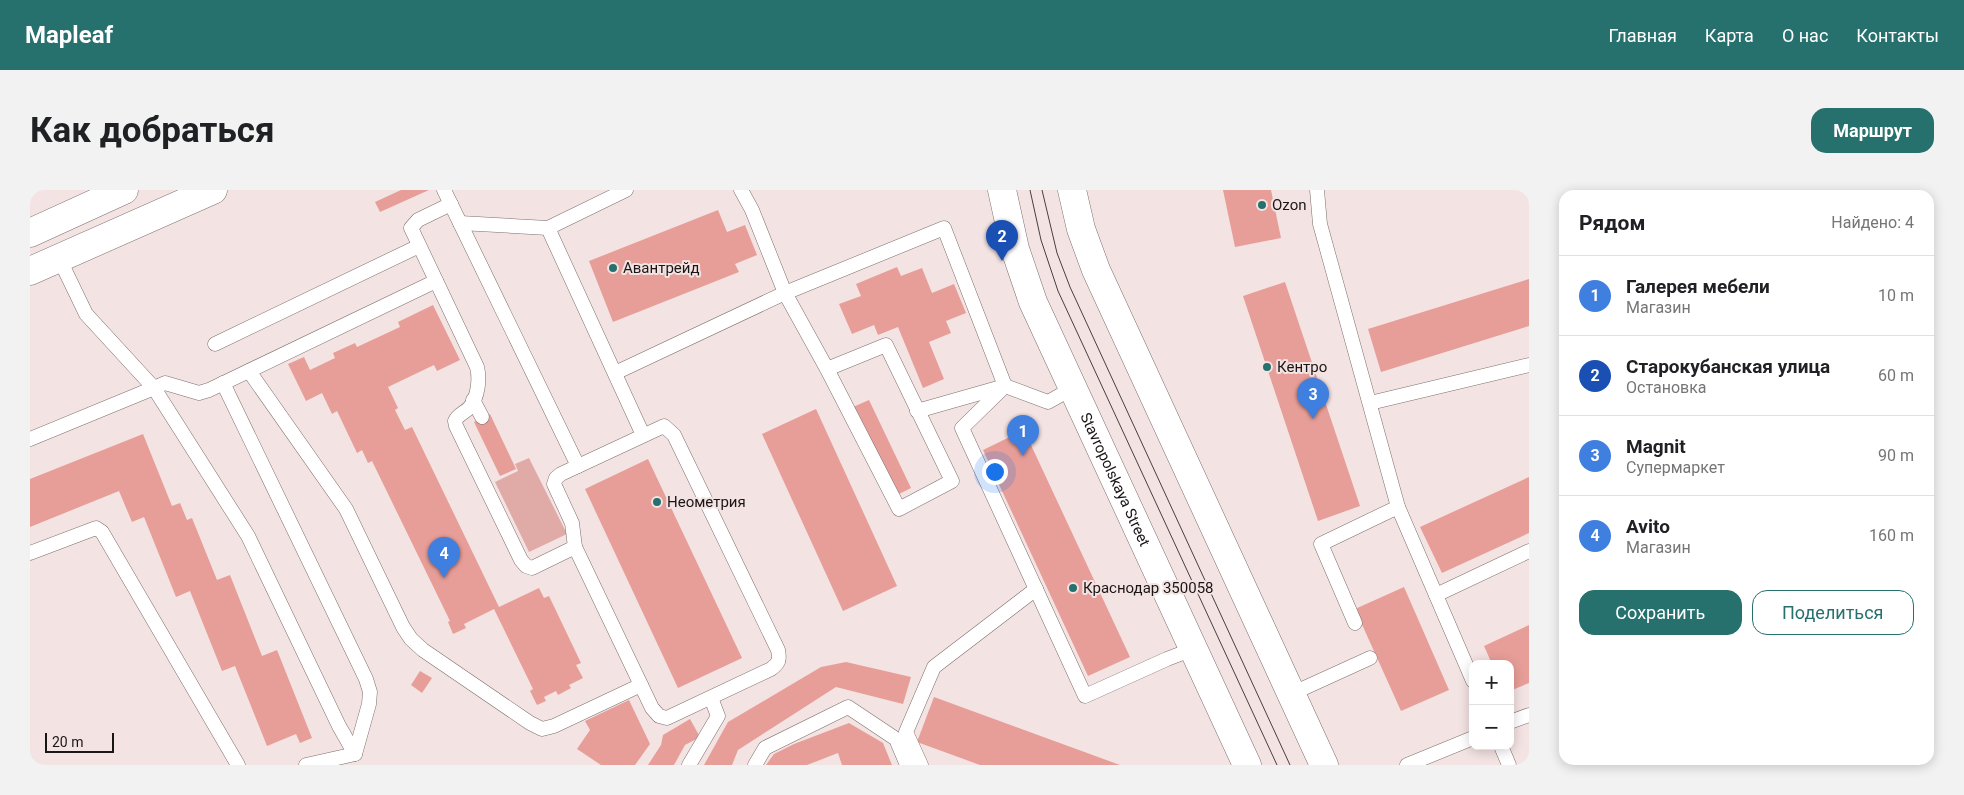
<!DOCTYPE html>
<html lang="ru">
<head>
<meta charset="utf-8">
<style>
	:root { --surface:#fff; --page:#f2f2f2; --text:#202124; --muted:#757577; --line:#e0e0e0; --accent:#26706d }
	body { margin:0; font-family:Roboto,sans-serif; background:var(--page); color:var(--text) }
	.controls { position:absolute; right:15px; bottom:15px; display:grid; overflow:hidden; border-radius:10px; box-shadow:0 2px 12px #0003 }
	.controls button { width:45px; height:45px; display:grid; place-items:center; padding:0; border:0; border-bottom:1px solid var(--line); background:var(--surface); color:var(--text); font:25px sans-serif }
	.scale { position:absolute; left:15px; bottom:12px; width:69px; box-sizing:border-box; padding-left:5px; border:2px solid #1b1616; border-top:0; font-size:14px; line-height:18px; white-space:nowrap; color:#1b1616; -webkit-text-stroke:4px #f3e3e2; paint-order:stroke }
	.you { position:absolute; left:964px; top:281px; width:18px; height:18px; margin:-12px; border:4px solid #fff; border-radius:50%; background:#1a73e8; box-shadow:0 0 0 8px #1a73e833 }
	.badge { display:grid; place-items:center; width:32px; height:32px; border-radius:50%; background:var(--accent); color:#fff; font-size:16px; font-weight:700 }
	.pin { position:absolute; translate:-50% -41px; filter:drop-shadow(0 1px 2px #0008) }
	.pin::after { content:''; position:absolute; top:26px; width:18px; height:15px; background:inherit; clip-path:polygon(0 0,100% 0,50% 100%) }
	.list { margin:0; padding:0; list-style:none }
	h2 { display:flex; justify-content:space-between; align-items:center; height:65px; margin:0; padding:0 20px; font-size:21px }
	h2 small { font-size:16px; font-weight:400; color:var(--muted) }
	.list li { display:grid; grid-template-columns:32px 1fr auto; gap:15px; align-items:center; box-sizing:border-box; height:80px; padding:0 20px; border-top:1px solid var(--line) }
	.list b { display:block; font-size:19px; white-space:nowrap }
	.list p { margin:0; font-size:16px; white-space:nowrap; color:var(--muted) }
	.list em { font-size:16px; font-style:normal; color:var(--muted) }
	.actions { display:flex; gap:10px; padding:15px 20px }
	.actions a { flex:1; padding:11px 0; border:1px solid var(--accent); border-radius:15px; text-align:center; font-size:18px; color:var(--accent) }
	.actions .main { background:var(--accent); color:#fff }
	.map { position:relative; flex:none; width:1499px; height:575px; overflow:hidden; border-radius:15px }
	header { display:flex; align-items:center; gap:30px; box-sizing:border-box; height:70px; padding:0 25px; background:var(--accent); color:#fff }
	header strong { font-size:24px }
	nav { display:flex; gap:28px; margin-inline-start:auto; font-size:18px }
	.intro { display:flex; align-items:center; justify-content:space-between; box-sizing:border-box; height:120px; padding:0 30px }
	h1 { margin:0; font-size:35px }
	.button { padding:12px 22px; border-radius:15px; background:var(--accent); color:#fff; font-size:18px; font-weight:700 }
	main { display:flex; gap:30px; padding:0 30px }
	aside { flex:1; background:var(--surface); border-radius:15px; box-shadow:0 2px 12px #0003 }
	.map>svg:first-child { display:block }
	.green { fill:#e0aba6 }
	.building { fill:#e89e98 }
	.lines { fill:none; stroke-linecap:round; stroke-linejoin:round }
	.lane-casing { stroke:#7d706e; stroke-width:15 }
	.primary-casing { stroke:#7d706e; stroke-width:29 }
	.lane { stroke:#fff; stroke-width:14 }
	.primary { stroke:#fff; stroke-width:28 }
	.tram { stroke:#473f3f; stroke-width:1 }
	.poi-dot { fill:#26706d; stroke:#f3e3e2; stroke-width:2 }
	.labels { text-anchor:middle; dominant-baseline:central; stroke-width:4; stroke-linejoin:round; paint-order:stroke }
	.poi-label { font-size:15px; fill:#1b1616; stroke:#f3e3e2; text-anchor:start }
	.street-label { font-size:15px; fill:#1b1616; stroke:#f3e3e2 }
</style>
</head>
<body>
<header>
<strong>Mapleaf</strong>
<nav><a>Главная</a><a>Карта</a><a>О нас</a><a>Контакты</a></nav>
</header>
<div class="intro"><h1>Как добраться</h1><a class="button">Маршрут</a></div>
<main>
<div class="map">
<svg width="1499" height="575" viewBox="0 0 1499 575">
	<rect width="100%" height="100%" fill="#f3e3e2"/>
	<path class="green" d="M499,268L537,344L499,362L465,292L488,281L485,274Z"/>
	<g class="building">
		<path d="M371,0H399L350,22L345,12Z"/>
		<path d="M1193,0H1241L1251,48L1205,57Z"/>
		<path d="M688,20L697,42L715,35L727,65L705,74L709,82L583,132L559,71Z"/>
		<path d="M867,77L871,86L892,78L902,103L924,94L936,123L916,131L921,143L899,152L914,189L893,198L868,137L848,145L844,135L822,144L809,114L831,106L826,94Z"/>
		<path d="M1499,89V136L1351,182L1338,139Z"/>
		<path d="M1255,92L1330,316L1288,331L1213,106Z"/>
		<path d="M403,115L430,170L407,181L404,175L358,197L368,218L365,220L375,240L382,237L469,417L509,398L514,408L519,406L551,473L546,475L553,488L539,495L541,498L528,505L526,501L514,507L516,511L507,515L500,501L503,499L464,419L434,434L436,438L423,444L418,432L420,431L342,271L338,273L332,260L327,263L307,221L302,224L292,203L276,211L258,174L274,167L280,180L305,168L303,163L325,153L327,157L370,137L368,132Z"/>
		<path d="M839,210L881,298L865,306L823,217Z"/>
		<path d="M786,219L867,396L813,421L732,244Z"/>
		<path d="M460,224L486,279L470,286L444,232Z"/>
		<path d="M994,240L1100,467L1058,486L953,260Z"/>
		<path d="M113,244L142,316L150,313L157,330L162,328L187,390L200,385L232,466L247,460L282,548L270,553L266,544L237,556L205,476L192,481L160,401L146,407L114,327L102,332L89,301L0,337V289Z"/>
		<path d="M618,269L712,468L648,498L555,299Z"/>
		<path d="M1499,287V343L1412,383L1390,337Z"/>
		<path d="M1374,397L1419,500L1371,521L1325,419Z"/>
		<path d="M1499,435V493L1480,501V474H1462L1454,456Z"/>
		<path d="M816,472L881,487L873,514L806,497L708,560L702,575H674L698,532L791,477Z"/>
		<path d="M390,481L402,488L392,503L381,495Z"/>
		<path d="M904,507L1090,575H950L887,552Z"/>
		<path d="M599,510L620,554L605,575H571L547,559L560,540L555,531Z"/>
		<path d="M660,529L670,547L655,555L644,575H618L631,555L633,545Z"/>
		<path d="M819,533L853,553L862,575H812L808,563L777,575H736L744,564L764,554Z"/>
	</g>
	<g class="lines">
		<g class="lane-casing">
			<g id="lane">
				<path d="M414,0L548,276"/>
				<path d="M711,0L722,20L755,103L797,179L869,319L922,291L856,155L797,179"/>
				<path d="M1287,0L1290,34L1368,317L1443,491"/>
				<path d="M421,14L388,30L381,38L447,177C450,189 448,207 440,217C435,223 428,224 425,231L426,236L491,370L496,376L502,378L545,357"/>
				<path d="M430,33L518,38L596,0"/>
				<path d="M518,38L613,245"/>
				<path d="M185,154L389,56"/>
				<path d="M219,181L316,319L373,437L381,449L393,460L500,533L512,539L524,536L611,495"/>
				<path d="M585,183L755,103L914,38L975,196L932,238L1055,506L1137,469L1163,459"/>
				<path d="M193,193L336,489L340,502L339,514L325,564L276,575"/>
				<path d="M443,210L452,227"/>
				<path d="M1340,213L1499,175"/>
				<path d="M887,221L975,196L1018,212L1043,198"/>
				<path d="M634,236L644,245L748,460C750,470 749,473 741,479L637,528L629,526L622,518L545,357L542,333L524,294L526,288L531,284Z"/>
				<path d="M0,249L124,198L56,124L29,68"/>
				<path d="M0,363L66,338L72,342L208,575"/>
				<path d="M1406,405L1499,361"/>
				<path d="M1325,433L1291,354L1368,317"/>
				<path d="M1261,504L1340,468"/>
				<path d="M1480,532L1499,525"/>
				<path d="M1471,556L1479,575"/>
				<path d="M325,564L309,536L218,346L124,198L135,193L169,203L179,200L406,91"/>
				<path d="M659,575L688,526L681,508"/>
				<path d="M725,575L735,558L818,517L866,549L877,575"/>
				<path d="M891,575L876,542L904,477L1006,399"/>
				<path d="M1377,575L1443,548"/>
			</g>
		</g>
		<g class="primary-casing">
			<g id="primary">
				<path id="s1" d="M972,0L985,59L1003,112L1217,575"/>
				<path d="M1042,0L1051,39L1066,80L1294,575"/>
				<path d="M0,43L94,0"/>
				<path d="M0,81L183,0"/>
			</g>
		</g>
		<use href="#lane" class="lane"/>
		<use href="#primary" class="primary"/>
		<g class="tram">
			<path d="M1000,0L1011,50L1028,101L1247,575"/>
			<path d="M1012,0L1027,63L1040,97L1260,575"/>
		</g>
	</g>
	<g class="poi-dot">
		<circle cx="1232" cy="15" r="5"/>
		<circle cx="583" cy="78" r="5"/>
		<circle cx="1237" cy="177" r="5"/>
		<circle cx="627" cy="312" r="5"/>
		<circle cx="1043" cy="398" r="5"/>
	</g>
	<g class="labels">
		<g class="poi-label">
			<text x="1242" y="15">Ozon</text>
			<text x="593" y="78">Авантрейд</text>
			<text x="1247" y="177">Кентро</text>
			<text x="637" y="312">Неометрия</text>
			<text x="1053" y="398">Краснодар 350058</text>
		</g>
		<g class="street-label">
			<text stroke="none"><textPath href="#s1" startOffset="312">Stavropolskaya Street</textPath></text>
		</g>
	</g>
</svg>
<div class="controls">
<button>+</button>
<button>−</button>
</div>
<div class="scale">20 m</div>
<div class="you"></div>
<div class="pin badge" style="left:993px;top:266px;background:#3f7fe0">1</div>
<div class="pin badge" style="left:972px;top:71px;background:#1a4fb4">2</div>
<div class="pin badge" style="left:1283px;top:229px;background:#3f7fe0">3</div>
<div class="pin badge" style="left:414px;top:388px;background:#3f7fe0">4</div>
</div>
<aside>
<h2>Рядом<small>Найдено: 4</small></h2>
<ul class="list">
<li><span class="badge" style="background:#3f7fe0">1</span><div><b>Галерея мебели</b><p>Магазин</p></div><em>10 m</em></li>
<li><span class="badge" style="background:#1a4fb4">2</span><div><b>Старокубанская улица</b><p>Остановка</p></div><em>60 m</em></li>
<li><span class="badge" style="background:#3f7fe0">3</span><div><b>Magnit</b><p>Супермаркет</p></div><em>90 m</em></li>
<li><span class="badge" style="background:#3f7fe0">4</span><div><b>Avito</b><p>Магазин</p></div><em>160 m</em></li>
</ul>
<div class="actions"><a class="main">Сохранить</a><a>Поделиться</a></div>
</aside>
</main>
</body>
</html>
